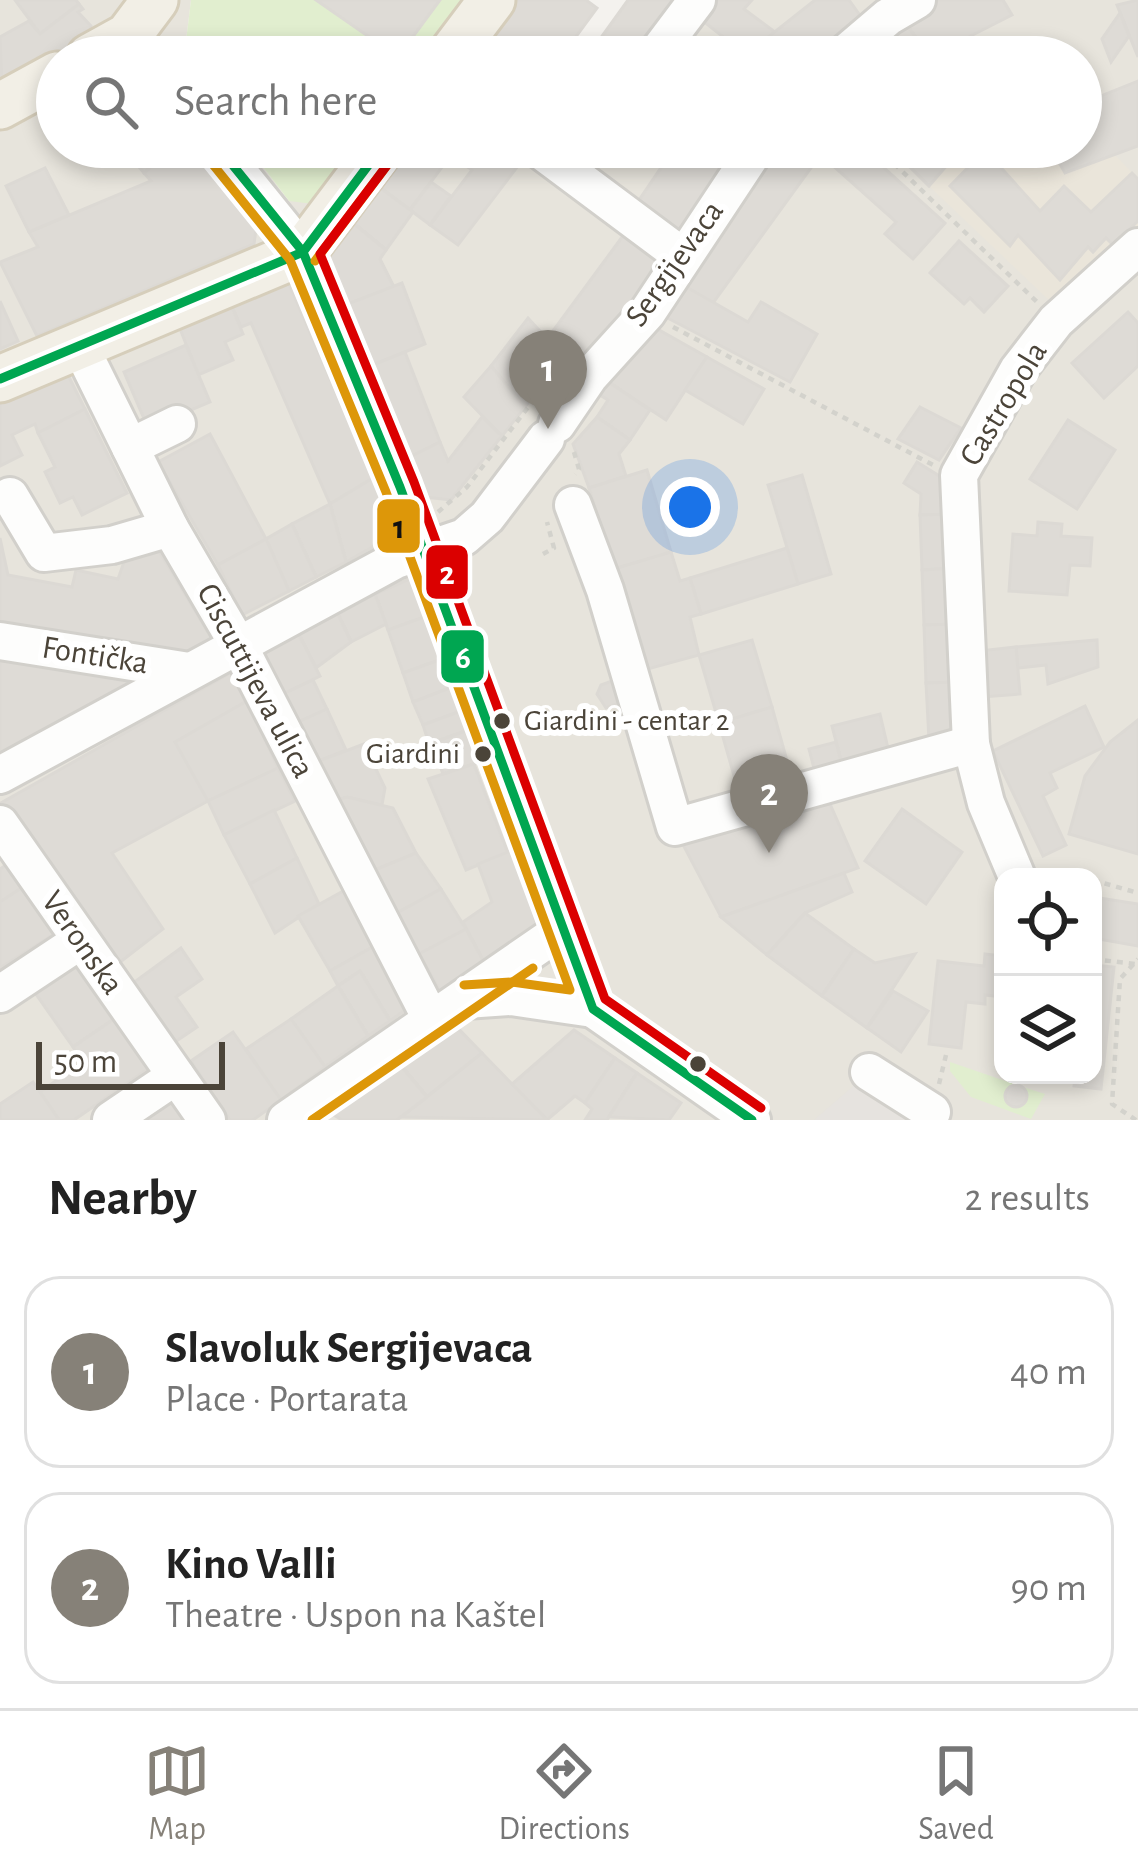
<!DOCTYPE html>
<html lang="en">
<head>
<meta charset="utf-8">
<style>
	:root { --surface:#fff; --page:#f2f2f2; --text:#222; --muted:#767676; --line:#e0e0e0; --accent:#868178 }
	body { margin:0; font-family:"Alegreya Sans",sans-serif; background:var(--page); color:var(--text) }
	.controls { position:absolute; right:36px; bottom:36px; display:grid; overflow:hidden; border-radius:24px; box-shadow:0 6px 18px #0003 }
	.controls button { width:108px; height:108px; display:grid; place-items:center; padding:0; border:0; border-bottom:3px solid var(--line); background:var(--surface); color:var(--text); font:60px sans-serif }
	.scale { position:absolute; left:36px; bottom:30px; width:189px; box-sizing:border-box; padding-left:12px; border:6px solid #4b4439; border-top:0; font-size:33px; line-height:42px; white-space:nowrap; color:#4b4439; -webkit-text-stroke:9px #fff; paint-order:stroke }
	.you { position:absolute; left:690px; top:507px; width:42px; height:42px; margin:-30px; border:9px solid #fff; border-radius:50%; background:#1a73e8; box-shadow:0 0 0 18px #1a73e833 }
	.badge { display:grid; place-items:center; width:78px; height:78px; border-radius:50%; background:var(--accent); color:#fff; font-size:39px; font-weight:700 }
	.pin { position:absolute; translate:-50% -99px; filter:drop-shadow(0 3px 6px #0008) }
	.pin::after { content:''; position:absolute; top:63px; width:42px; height:36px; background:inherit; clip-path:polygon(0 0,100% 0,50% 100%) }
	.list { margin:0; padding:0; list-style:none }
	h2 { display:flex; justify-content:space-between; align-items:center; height:156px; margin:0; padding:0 48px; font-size:51px }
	h2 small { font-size:39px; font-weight:400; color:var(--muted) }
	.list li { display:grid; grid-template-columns:78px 1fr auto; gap:36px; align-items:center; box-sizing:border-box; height:192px; margin:0 24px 24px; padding:0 24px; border:3px solid var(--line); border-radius:36px }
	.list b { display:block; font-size:45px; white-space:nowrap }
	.list p { margin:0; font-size:39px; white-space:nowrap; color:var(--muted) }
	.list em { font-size:39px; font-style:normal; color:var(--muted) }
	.icon { flex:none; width:66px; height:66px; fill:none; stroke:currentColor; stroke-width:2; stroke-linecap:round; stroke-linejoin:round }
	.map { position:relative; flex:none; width:1138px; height:1120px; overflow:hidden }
	.search { position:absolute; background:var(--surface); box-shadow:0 6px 18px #0003; left:36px; right:36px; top:36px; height:132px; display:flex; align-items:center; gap:30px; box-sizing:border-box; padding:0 42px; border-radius:66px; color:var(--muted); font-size:45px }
	.sheet { height:588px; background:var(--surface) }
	nav { display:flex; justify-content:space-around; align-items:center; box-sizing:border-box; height:168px; border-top:3px solid var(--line); background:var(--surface); font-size:33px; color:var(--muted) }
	nav a { display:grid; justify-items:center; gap:6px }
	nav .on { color:var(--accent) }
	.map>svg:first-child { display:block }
	.residential { fill:#e7e4dc; fill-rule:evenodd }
	.education { fill:#eae5da }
	.green { fill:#e1eecf }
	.parking { fill:#e6e3df }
	.building { fill:#dedbd6; stroke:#dcd9d4; stroke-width:3 }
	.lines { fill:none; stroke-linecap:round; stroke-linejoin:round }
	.minor-casing { stroke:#d2d0cb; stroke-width:42 }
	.major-casing { stroke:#d6cebb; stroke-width:51 }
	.path { stroke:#d3d2cc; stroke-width:4.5; stroke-dasharray:6 6; stroke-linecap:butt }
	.minor { stroke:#fdfdfc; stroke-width:36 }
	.major { stroke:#f2efe6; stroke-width:45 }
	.bus-1-casing { stroke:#fff; stroke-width:18 }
	.bus-2-casing { stroke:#fff; stroke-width:18 }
	.bus-3-casing { stroke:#fff; stroke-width:18 }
	.bus-1 { stroke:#00a651; stroke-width:9 }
	.bus-2 { stroke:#dd9709; stroke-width:9 }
	.bus-3 { stroke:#db0000; stroke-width:9 }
	.bus-dot { fill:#4b4439; stroke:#fff; stroke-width:4.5 }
	.labels { text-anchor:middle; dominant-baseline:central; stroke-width:12; stroke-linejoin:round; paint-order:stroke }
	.bus-label { font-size:30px; fill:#4b4439; stroke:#fff; text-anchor:start }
	.street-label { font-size:33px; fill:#4b4439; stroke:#fff }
	.line-badge { stroke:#fff; stroke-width:4.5 }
	.badge-label { font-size:33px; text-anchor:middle; font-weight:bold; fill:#fff }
	.pale-badge-label { font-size:33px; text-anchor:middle; font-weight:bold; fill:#111 }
</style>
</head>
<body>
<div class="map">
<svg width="1138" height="1120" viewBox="0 0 1138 1120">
	<rect width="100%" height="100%" fill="#f4f2ee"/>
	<path class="residential" d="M0,0H191L184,57H57V147H248L289,201L364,147H558L571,157L579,147H1081V57H645L686,0H1138V1120H0ZM1003,877H1093V1075H1003Z"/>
	<path class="education" d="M963,147H1050L1066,173L1115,155L1138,179V234L1054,305L929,186Z"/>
	<g class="green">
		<path d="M191,0H473L431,57H184Z"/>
		<path d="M248,147H364L322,205L289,201Z"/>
		<path d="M950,1062L1017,1085L1005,1092L1008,1105L1014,1108L1026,1101L1023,1087L1045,1094L1031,1119L971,1097L950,1071Z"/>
	</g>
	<path class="parking" d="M864,1077L928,1120H814Z"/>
	<g class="building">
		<path d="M15,0H76L79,4L40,34Z"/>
		<path d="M316,0H440L398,57Z"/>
		<path d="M513,0H586L597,8L561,57H471Z"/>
		<path d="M628,0H686L645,57H587Z"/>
		<path d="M711,0H752L744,9L775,32L746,55L698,17Z"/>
		<path d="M815,0H849L864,21L821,57H743Z"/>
		<path d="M932,0H1003L1012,15L929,57L902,18Z"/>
		<path d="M1138,0V57L1117,5Z"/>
		<path d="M79,4L83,9L78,12L91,26L89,36L2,87L0,37L29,21L40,34Z"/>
		<path d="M1120,13L1129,36L1111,62L1102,39Z"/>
		<path d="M902,18L929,57H885L873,41Z"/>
		<path d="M1138,81V146L1065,173L1050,147H1081V104Z"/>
		<path d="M123,147H174L144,173Z"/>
		<path d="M174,147H196L257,222L254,244L37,336L0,262L38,247L29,232L151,181L144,173Z"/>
		<path d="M406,147H508L524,158L458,245L430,225L472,170L451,155L410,210L378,186Z"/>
		<path d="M675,147H736L675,240L635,206Z"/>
		<path d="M770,147H812L821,154L713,303L674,280Z"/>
		<path d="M812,147H861L945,223L913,259L885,234L896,222Z"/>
		<path d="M918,147H931L949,163L929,186L906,163Z"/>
		<path d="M985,150L1040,211L1064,186L1091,212L1132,173L1138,179V221L1113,245L1106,238L1093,252L1088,247L1060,280L1018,235L1010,246L950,186Z"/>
		<path d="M45,168L69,215L29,232L6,186Z"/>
		<path d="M431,182L451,196L430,225L410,210Z"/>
		<path d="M378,186L413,212L386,250L352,222Z"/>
		<path d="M352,222L386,250L380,259L394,287L345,305L325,260Z"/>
		<path d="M628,229L664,257L626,316L580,369L547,339Z"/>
		<path d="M959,241L1008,286L984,312L970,298L964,304L930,273Z"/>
		<path d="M285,275L373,478L330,504L251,323L241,327L230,302Z"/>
		<path d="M674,280L748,322L761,302L817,334L790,382L656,312Z"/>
		<path d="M402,283L425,344L370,366L345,305Z"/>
		<path d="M0,301L18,341L0,349Z"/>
		<path d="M230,302L243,334L225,342L233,360L198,375L179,326Z"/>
		<path d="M1128,312L1138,323V366L1104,398L1072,363Z"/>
		<path d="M528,318L563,356L525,407L491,366Z"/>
		<path d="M645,322L707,357L666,420L604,379Z"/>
		<path d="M186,345L210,402L148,428L124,372Z"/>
		<path d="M405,352L440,442L408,458L370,366Z"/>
		<path d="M707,357L764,389L743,424L685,390Z"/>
		<path d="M63,365L85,409L38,433L35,424L12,435L22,455L0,466V396Z"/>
		<path d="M491,366L525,407L502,436L464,397Z"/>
		<path d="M604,379L650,410L630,440L597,417L608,400L595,392Z"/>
		<path d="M920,407L961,428L939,460L898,439Z"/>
		<path d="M85,409L127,493L82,515L73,497L60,503L45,472L55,467L38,433Z"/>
		<path d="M482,417L502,436L451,500L425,497L408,458L440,442L448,461Z"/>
		<path d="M597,417L630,440L619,454L626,476L589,488L573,444Z"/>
		<path d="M1068,420L1115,450L1077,509L1030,479Z"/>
		<path d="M210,434L266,539L218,565L158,462Z"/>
		<path d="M917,462L954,485L953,514L920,515L921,494L904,483Z"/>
		<path d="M647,470L671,552L614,569L589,488Z"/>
		<path d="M802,475L831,574L798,584L768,485Z"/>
		<path d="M373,478L397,533L346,562L330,504Z"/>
		<path d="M330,504L346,562L316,577L292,524Z"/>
		<path d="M953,514L955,568L922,570L920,515Z"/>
		<path d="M1038,522L1062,524L1061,536L1092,538L1090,566L1070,565L1067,595L1009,591L1013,534L1037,536Z"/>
		<path d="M292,524L316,577L289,591L266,539Z"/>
		<path d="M0,538L8,575L72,587L76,570L118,579L124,562L154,543L212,639L185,655L0,629Z"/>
		<path d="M266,539L289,591L242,615L218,565Z"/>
		<path d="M787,548L798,584L701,614L690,578Z"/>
		<path d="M671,552L680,581L690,578L701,614L690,617L699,655L644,670L614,569Z"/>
		<path d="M955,568L957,624L924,625L922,570Z"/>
		<path d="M414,577L427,616L388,630L375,594Z"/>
		<path d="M375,594L386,624L351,642L338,614Z"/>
		<path d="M338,614L351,642L316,668L298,633Z"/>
		<path d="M427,616L442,659L403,673L388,630Z"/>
		<path d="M957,624L959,682L926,683L924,625Z"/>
		<path d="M298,633L320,676L279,696L258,654Z"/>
		<path d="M752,640L772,707L719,723L699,655Z"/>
		<path d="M1097,640L1098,667L1048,684L1046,665L1018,668L1016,647Z"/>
		<path d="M1016,647L1020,694L983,697L979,651Z"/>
		<path d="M0,649L135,672L137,684L0,765Z"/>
		<path d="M442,659L452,687L413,702L403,673Z"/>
		<path d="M234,671L247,701L175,742L208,801L112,853L163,929L115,966L1,803Z"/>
		<path d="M313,680L327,709L294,724L279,696Z"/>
		<path d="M615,680L622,702L606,708L597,694L601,685Z"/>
		<path d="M959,682L961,735L929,740L926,683Z"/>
		<path d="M452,687L461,711L423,725L413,702Z"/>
		<path d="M247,701L278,768L208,801L175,742Z"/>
		<path d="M1085,706L1104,747L1050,773L1057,788L1043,796L1066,845L1043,856L993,751Z"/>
		<path d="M772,707L791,775L738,790L719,723Z"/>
		<path d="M327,709L346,750L314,763L294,724Z"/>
		<path d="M461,711L468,730L429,744L423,725Z"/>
		<path d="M880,714L890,757L843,769L832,726Z"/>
		<path d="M1138,720V854L1069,834L1085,776L1110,742Z"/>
		<path d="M468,730L479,762L443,774L432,743Z"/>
		<path d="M836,742L843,769L816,776L809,749Z"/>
		<path d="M364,744L385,788L382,805L347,797L334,801L314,763Z"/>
		<path d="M474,764L508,853L466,870L428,779Z"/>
		<path d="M278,768L295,801L224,835L208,801Z"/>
		<path d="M347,797L393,808L416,853L370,872L334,801Z"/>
		<path d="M827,797L858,868L721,917L679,837Z"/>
		<path d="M902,809L962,852L926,904L865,861Z"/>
		<path d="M274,810L297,858L250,884L224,835Z"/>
		<path d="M513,850L537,926L484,962L463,922L492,902L478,864Z"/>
		<path d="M416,853L441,889L395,914L370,872Z"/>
		<path d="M297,858L319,904L275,933L250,884Z"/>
		<path d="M9,863L26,885L0,902V869Z"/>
		<path d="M844,873L852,892L805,913L767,955L721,917Z"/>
		<path d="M26,885L59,931L0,968V902Z"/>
		<path d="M441,889L466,929L419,954L395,914Z"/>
		<path d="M345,890L376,945L330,971L298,916Z"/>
		<path d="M1093,897L1138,904V946L1093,938Z"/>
		<path d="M805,913L854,949L822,996L767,955Z"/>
		<path d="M466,929L484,962L441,993L419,954Z"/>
		<path d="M376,945L411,1006L390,1021L360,971L338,986L330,971Z"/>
		<path d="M181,948L202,979L176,997L197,1027L175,1042L133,983Z"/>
		<path d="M854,949L875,963L915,954L867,1028L822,996Z"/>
		<path d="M985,954L1003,956V997L985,995V1004L966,1002L961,1048L929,1044L938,961L984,966Z"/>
		<path d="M74,962L114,1019L73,1047L33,990Z"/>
		<path d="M1093,965L1114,967L1101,1089L1074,1086L1075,1075H1093Z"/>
		<path d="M360,971L390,1021L368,1036L338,986Z"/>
		<path d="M338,986L368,1036L325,1067L291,1019Z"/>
		<path d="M893,991L928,1011L901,1052L867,1028Z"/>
		<path d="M114,1019L148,1069L74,1120H59L40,1092L83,1062L73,1047Z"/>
		<path d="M291,1019L325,1067L281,1100L246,1049Z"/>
		<path d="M440,1021L456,1026L482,1053L427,1097L392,1055Z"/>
		<path d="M574,1030L615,1058L585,1103L575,1096L547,1120L512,1084Z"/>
		<path d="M233,1032L281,1100L253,1120H230L191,1061Z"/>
		<path d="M482,1053L547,1120L401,1117L427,1097Z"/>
		<path d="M392,1055L427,1097L397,1120H342L326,1110Z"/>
		<path d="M615,1058L637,1073L607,1120H585L592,1109L585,1103Z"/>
		<path d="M637,1073L681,1103L669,1120L609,1117Z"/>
		<path d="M33,1082L59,1120H0V1104Z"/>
		<circle cx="1016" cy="1096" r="11"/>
		<path d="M169,1092L188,1120H131Z"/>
	</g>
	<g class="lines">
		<g class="minor-casing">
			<g id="minor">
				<path d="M654,57L697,0"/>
				<path d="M841,57L888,17L917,0"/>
				<path d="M218,147L303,252L400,487L593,1009L752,1120"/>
				<path d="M536,147L682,256"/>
				<path d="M79,344L170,528L240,648L431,1019"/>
				<path d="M557,424L589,377L647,313L757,147"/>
				<path d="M130,447L177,424"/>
				<path d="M10,496L44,553L112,545L170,528"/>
				<path d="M573,505L605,590L675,827L971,744"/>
				<path d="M0,641L189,671"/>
				<path d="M0,775L396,560L464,537L487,517L546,439"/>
				<path d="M0,824L207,1120"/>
				<path d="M1017,877L986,803L971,744L959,475L1018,370L1056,321L1138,247"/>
				<path d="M0,994L80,941"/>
				<path d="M465,1000L511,997L593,1009"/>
				<path d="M869,1072L932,1112"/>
				<path d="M111,1120L176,1076"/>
				<path d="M286,1120L563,929"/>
			</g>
		</g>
		<g class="major-casing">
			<g id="major">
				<path d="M90,57L128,36L155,0"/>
				<path d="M449,57L492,0"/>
				<path d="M0,106L57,75"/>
				<path d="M0,379L303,252L382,147"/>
			</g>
		</g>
		<g class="path">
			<path d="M877,147L1037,302"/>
			<path d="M673,327L933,465"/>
			<path d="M574,452L579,469L575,474"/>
			<path d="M438,512L467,487L535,398"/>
			<path d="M543,554L554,548L547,522"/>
			<path d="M1093,880L1138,893"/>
			<path d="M1093,959L1135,964"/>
			<path d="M939,1084L946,1055"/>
			<path d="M1136,1120L1112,1104L1120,979L1138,959"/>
		</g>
		<use href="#minor" class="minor"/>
		<use href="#major" class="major"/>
		<g class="bus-1-casing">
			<g id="bus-1">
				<path d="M218,147L303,252L400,487L593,1009L752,1120"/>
				<path d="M303,252L382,147"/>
				<path d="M0,379L303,252"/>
			</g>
		</g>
		<g class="bus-2-casing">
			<g id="bus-2">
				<path d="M206,156L290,260L386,492L570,990L512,982L464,985"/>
				<path d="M315,261L394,156"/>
				<path d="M312,1120L533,968"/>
			</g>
		</g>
		<g class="bus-3-casing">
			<path id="bus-3" d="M394,156L320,254L414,482L605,999L761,1108"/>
		</g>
		<use href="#bus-1" class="bus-1"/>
		<use href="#bus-2" class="bus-2"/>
		<use href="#bus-3" class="bus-3"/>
	</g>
	<g class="bus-dot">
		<circle cx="502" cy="721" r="10"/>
		<circle cx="483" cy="754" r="10"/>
		<circle cx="698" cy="1064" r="10"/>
	</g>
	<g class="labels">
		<g class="bus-label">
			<text x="524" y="721">Giardini - centar 2</text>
			<text x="460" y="754" text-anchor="end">Giardini</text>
		</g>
		<g class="street-label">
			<text transform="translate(675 264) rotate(-55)">Sergijevaca</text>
			<text transform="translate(1004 404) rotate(-59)">Castropola</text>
			<text transform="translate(95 656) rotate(9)">Fontička</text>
			<text transform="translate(255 681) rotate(62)">Ciscuttijeva ulica</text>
			<text transform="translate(82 943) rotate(55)">Veronska</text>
		</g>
	</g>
	<g class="line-badge">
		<rect x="375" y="497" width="47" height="58" rx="12" fill="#dd9709"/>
		<rect x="424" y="543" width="46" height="58" rx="12" fill="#db0000"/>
		<rect x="439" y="628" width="47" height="57" rx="12" fill="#00a651"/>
	</g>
	<g class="badge-label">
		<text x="447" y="584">2</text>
		<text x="463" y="668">6</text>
	</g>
	<g class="pale-badge-label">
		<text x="399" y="538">1</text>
	</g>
</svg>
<div class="controls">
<button><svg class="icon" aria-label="locate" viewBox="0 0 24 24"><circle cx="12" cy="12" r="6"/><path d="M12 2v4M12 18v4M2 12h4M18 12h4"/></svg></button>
<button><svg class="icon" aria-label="layers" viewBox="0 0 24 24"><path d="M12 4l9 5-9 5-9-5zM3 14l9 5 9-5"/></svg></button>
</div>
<div class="scale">50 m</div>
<div class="you"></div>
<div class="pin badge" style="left:548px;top:429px">1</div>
<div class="pin badge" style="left:769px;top:853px">2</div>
<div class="search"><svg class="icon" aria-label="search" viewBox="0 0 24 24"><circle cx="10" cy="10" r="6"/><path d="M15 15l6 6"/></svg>Search here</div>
</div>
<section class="sheet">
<h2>Nearby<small>2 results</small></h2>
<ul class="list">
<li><span class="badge">1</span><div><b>Slavoluk Sergijevaca</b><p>Place · Portarata</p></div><em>40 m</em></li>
<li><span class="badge">2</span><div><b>Kino Valli</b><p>Theatre · Uspon na Kaštel</p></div><em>90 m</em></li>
</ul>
</section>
<nav>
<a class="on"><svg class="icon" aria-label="map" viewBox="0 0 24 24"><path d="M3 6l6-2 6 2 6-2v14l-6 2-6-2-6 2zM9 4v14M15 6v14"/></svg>Map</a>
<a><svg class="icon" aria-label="directions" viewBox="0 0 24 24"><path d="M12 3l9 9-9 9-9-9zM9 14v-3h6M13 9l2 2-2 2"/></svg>Directions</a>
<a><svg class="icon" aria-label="saved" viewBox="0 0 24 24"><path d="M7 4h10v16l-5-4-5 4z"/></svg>Saved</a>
</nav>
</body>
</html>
